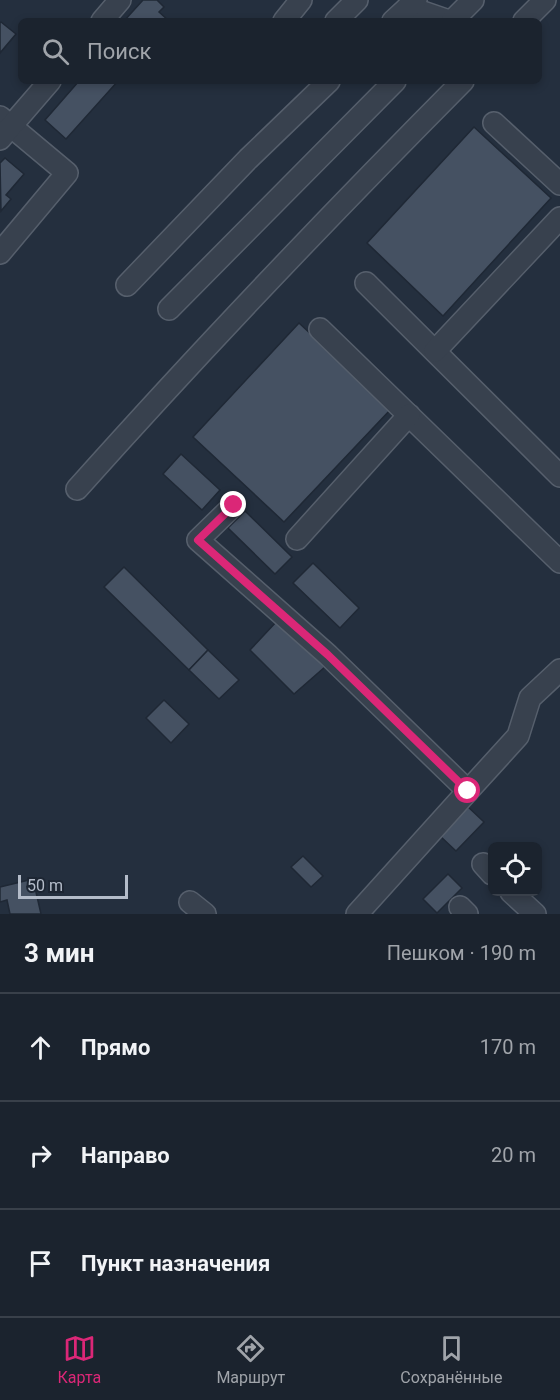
<!DOCTYPE html>
<html lang="ru">
<head>
<meta charset="utf-8">
<style>
	:root { --surface:#1b232e; --page:#242b36; --text:#f1f3f6; --muted:#a0a4aa; --line:#39404a; --accent:#db2777 }
	body { margin:0; font-family:Roboto,sans-serif; background:var(--page); color:var(--text) }
	.controls { position:absolute; right:18px; bottom:18px; display:grid; overflow:hidden; border-radius:9px; box-shadow:0 3px 9px #0003 }
	.controls button { width:54px; height:54px; display:grid; place-items:center; padding:0; border:0; border-bottom:2px solid var(--line); background:var(--surface); color:var(--text); font:30px sans-serif }
	.scale { position:absolute; left:18px; bottom:15px; width:110px; box-sizing:border-box; padding-left:6px; border:3px solid #b4bcc9; border-top:0; font-size:16px; line-height:21px; white-space:nowrap; color:#b4bcc9; -webkit-text-stroke:4px #1d2633; paint-order:stroke }
	.stop { position:absolute; width:18px; height:18px; margin:-14px; border:4px solid #db2777; border-radius:50%; background:#fff }
	.stop.end { background:#db2777; border-color:#fff; box-shadow:0 2px 6px #0008 }
	.list { margin:0; padding:0; list-style:none }
	h2 { display:flex; justify-content:space-between; align-items:center; height:78px; margin:0; padding:0 24px; font-size:26px }
	h2 small { font-size:20px; font-weight:400; color:var(--muted) }
	.list li { display:grid; grid-template-columns:39px 1fr auto; gap:18px; align-items:center; box-sizing:border-box; height:108px; padding:0 24px; border-top:2px solid var(--line) }
	.list b { display:block; font-size:22px; white-space:nowrap }
	.list em { font-size:20px; font-style:normal; color:var(--muted) }
	.icon { flex:none; width:33px; height:33px; fill:none; stroke:currentColor; stroke-width:2; stroke-linecap:round; stroke-linejoin:round }
	.map { position:relative; flex:none; width:560px; height:914px; overflow:hidden }
	.search { position:absolute; background:var(--surface); box-shadow:0 3px 9px #0003; left:18px; right:18px; top:18px; height:66px; display:flex; align-items:center; gap:15px; box-sizing:border-box; padding:0 21px; border-radius:9px; color:var(--muted); font-size:22px }
	.sheet { height:402px; background:var(--surface) }
	nav { display:flex; justify-content:space-around; align-items:center; box-sizing:border-box; height:84px; border-top:2px solid var(--line); background:var(--surface); font-size:16px; color:var(--muted) }
	nav a { display:grid; justify-items:center; gap:3px }
	nav .on { color:var(--accent) }
	.map>svg:first-child { display:block }
	.building { fill:#455162; stroke:#1f2835; stroke-width:1.5 }
	.lines { fill:none; stroke-linecap:round; stroke-linejoin:round }
	.minor-casing { stroke:#565f6c; stroke-width:24 }
	.minor { stroke:#38414e; stroke-width:21 }
	.route { stroke:#db2777; stroke-width:8 }
</style>
</head>
<body>
<div class="map">
<svg width="560" height="914" viewBox="0 0 560 914">
	<rect width="100%" height="100%" fill="#242f3e"/>
	<g class="building">
		<path d="M143,0H157L164,7L159,12L169,21H124Z"/>
		<path d="M1,22L16,34L0,53V23Z"/>
		<path d="M79,81H118L66,139L45,120Z"/>
		<path d="M474,127L551,198L443,316L367,243Z"/>
		<path d="M5,158L24,174L6,195L11,199L1,211L0,163Z"/>
		<path d="M299,323L391,409L284,522L193,437Z"/>
		<path d="M181,454L220,490L202,510L163,474Z"/>
		<path d="M245,511L292,557L275,574L228,528Z"/>
		<path d="M313,563L359,608L340,628L293,583Z"/>
		<path d="M124,567L208,650L189,670L104,587Z"/>
		<path d="M278,620L326,666L294,694L250,650Z"/>
		<path d="M208,650L239,680L219,699L189,670Z"/>
		<path d="M164,700L189,724L171,743L146,718Z"/>
		<path d="M467,806L484,822L456,851L439,835Z"/>
		<path d="M303,856L323,876L311,887L291,867Z"/>
		<path d="M448,874L462,888L437,913L423,899Z"/>
		<path d="M33,879L41,914H10L7,900L0,902V887Z"/>
	</g>
	<g class="lines">
		<g class="minor-casing">
			<g id="minor">
				<path d="M408,7L449,21"/>
				<path d="M102,21L120,0"/>
				<path d="M284,21L301,0"/>
				<path d="M336,21L357,0"/>
				<path d="M393,21L416,0"/>
				<path d="M452,21L473,0"/>
				<path d="M524,21L545,0"/>
				<path d="M0,117L67,173L0,253"/>
				<path d="M494,123L560,184"/>
				<path d="M0,139L50,81"/>
				<path d="M366,283L560,476"/>
				<path d="M127,285L248,159L329,81"/>
				<path d="M169,309L395,81"/>
				<path d="M320,329L560,562"/>
				<path d="M435,351L560,218"/>
				<path d="M77,489C202,349 331,214 463,81"/>
				<path d="M234,505L198,540L328,655L468,791L518,736L530,698L560,670"/>
				<path d="M297,539L409,415"/>
				<path d="M483,864L492,874"/>
				<path d="M511,892L535,914"/>
				<path d="M190,902L205,914"/>
				<path d="M460,907L467,914"/>
				<path d="M357,914L468,791"/>
			</g>
		</g>
		<use href="#minor" class="minor"/>
	</g>
	<g class="lines">
		<path class="route" d="M234,505L198,540L328,655L468,791"/>
	</g>
</svg>
<div class="controls">
<button><svg class="icon" aria-label="locate" viewBox="0 0 24 24"><circle cx="12" cy="12" r="6"/><path d="M12 2v4M12 18v4M2 12h4M18 12h4"/></svg></button>
</div>
<div class="scale">50 m</div>
<div class="stop" style="left:468px;top:791px"></div>
<div class="stop end" style="left:234px;top:505px"></div>
<div class="search"><svg class="icon" aria-label="search" viewBox="0 0 24 24"><circle cx="10" cy="10" r="6"/><path d="M15 15l6 6"/></svg>Поиск</div>
</div>
<section class="sheet">
<h2>3 мин<small>Пешком · 190 m</small></h2>
<ul class="list">
<li><svg class="icon" aria-label="ahead" viewBox="0 0 24 24"><path d="M12 20V5M6 11l6-6 6 6"/></svg><div><b>Прямо</b></div><em>170 m</em></li>
<li><svg class="icon" aria-label="right" viewBox="0 0 24 24"><path d="M7 20v-9h11M14 6l5 5-5 5"/></svg><div><b>Направо</b></div><em>20 m</em></li>
<li><svg class="icon" aria-label="arrive" viewBox="0 0 24 24"><path d="M6 21V4h12l-3 4 3 4H6"/></svg><div><b>Пункт назначения</b></div></li>
</ul>
</section>
<nav>
<a class="on"><svg class="icon" aria-label="map" viewBox="0 0 24 24"><path d="M3 6l6-2 6 2 6-2v14l-6 2-6-2-6 2zM9 4v14M15 6v14"/></svg>Карта</a>
<a><svg class="icon" aria-label="directions" viewBox="0 0 24 24"><path d="M12 3l9 9-9 9-9-9zM9 14v-3h6M13 9l2 2-2 2"/></svg>Маршрут</a>
<a><svg class="icon" aria-label="saved" viewBox="0 0 24 24"><path d="M7 4h10v16l-5-4-5 4z"/></svg>Сохранённые</a>
</nav>
</body>
</html>
